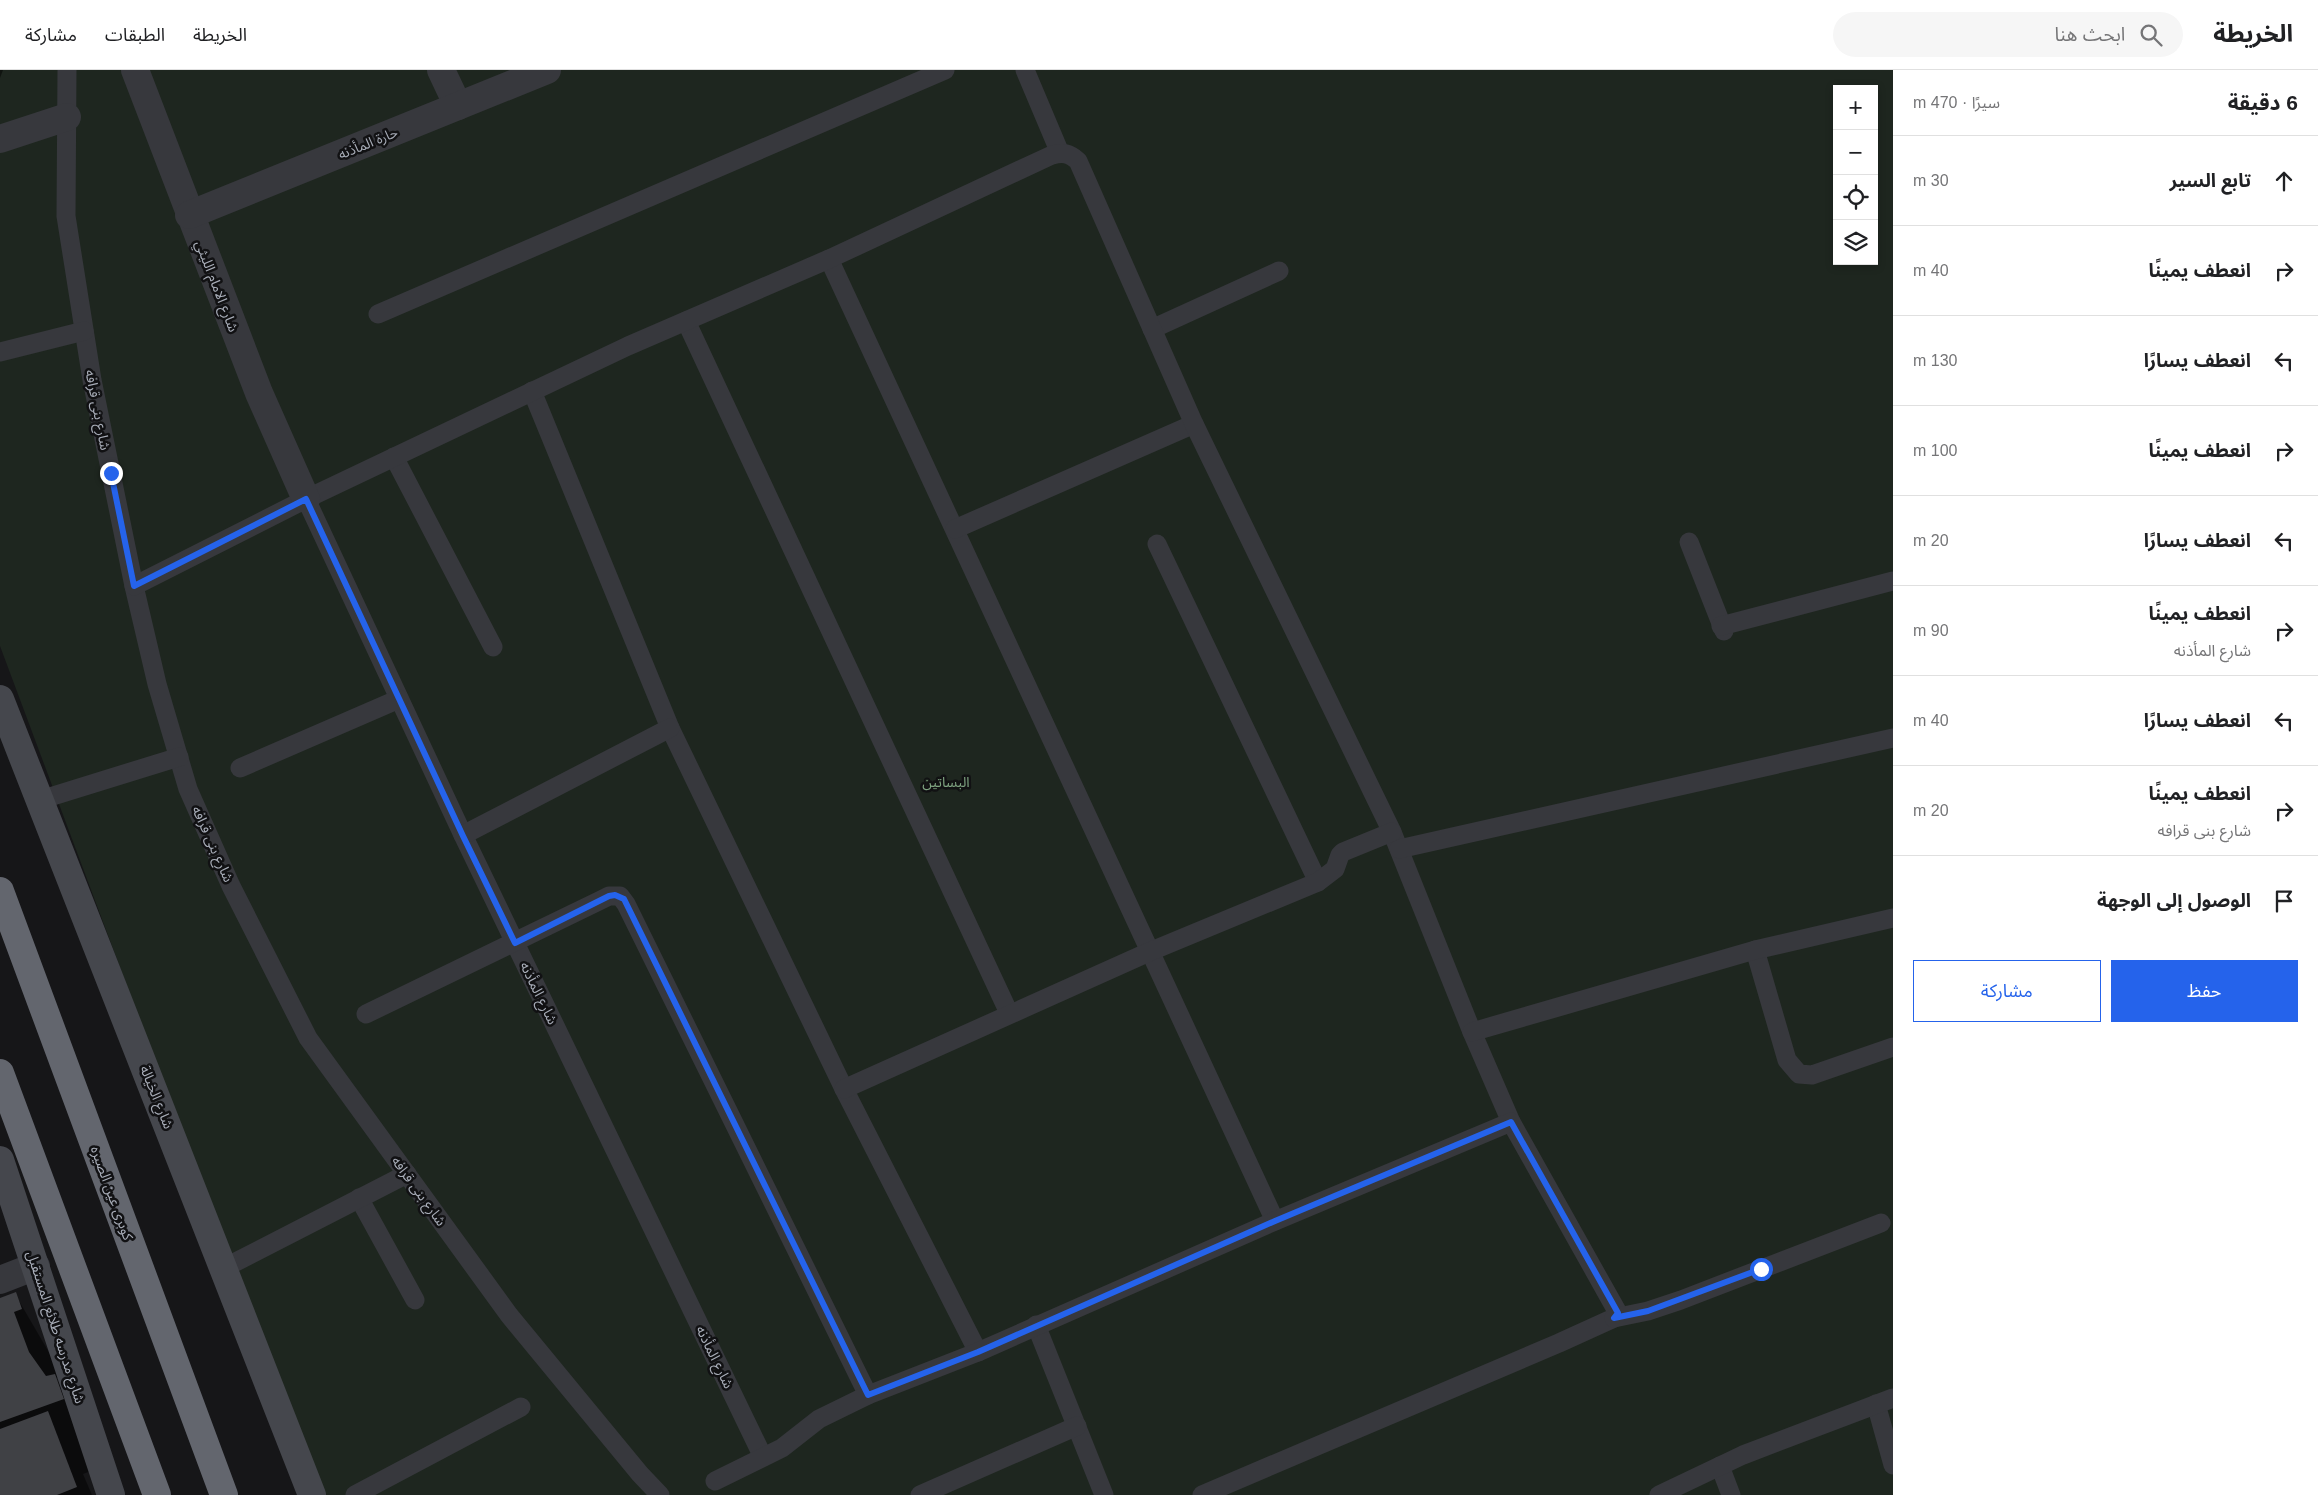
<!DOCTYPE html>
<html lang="ar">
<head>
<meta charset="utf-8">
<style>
	:root { --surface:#fff; --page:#f6f6f6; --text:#202124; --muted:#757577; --line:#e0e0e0; --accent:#2563eb }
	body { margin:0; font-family:Arial,"Noto Sans Arabic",sans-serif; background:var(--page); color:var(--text); direction:rtl }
	.controls { position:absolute; right:15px; top:15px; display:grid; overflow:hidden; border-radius:0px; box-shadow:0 2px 8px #0003 }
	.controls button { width:45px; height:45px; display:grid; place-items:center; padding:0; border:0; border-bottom:1px solid var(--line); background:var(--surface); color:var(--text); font:25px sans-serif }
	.stop { position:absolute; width:15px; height:15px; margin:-11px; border:4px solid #2563eb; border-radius:50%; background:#fff }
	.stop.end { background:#2563eb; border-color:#fff; box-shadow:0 1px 5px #0008 }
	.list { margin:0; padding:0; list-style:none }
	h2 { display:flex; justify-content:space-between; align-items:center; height:65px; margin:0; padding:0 20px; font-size:21px }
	h2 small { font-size:16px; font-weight:400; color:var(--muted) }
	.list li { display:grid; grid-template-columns:32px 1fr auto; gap:15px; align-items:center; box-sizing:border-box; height:90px; padding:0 20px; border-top:1px solid var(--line) }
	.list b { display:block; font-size:19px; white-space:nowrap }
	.list p { margin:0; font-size:16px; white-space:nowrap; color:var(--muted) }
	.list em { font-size:16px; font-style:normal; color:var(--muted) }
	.actions { display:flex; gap:10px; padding:15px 20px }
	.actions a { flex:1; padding:11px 0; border:1px solid var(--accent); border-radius:0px; text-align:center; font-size:18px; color:var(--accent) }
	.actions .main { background:var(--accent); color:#fff }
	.icon { flex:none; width:28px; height:28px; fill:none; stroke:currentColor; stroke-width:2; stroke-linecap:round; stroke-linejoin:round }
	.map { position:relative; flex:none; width:1893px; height:1425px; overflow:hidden; direction:ltr }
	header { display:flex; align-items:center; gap:30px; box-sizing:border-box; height:70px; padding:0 25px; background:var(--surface); border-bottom:1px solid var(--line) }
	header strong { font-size:24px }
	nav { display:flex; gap:28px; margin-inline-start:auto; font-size:18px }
	.search { width:350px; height:45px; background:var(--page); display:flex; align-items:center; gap:12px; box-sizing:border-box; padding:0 18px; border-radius:28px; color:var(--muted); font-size:19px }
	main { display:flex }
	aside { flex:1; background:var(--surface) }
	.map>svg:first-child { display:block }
	.green { fill:#1e261f; fill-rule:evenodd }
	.shadow { fill:#0007 }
	.building { fill:#404145 }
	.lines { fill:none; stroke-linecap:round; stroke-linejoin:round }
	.lane { stroke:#37383d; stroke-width:19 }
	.street { stroke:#37383d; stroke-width:28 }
	.secondary { stroke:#45474d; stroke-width:28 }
	.highway { stroke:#63666e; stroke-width:28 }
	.route { stroke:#2563eb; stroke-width:6 }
	.labels { text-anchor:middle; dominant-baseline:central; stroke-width:5; stroke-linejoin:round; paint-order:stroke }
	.street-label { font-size:14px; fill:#a8adb8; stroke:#111113 }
	.park-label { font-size:14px; fill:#7fa381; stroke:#111113 }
</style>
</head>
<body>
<header>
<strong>الخريطة</strong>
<div class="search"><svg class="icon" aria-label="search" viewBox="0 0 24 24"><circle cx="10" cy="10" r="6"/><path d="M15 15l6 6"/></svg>ابحث هنا</div>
<nav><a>الخريطة</a><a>الطبقات</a><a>مشاركة</a></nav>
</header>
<main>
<aside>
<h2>6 دقيقة<small>سيرًا · 470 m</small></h2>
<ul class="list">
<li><svg class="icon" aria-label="ahead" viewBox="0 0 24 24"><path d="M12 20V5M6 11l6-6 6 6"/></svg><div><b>تابع السير</b></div><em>30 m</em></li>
<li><svg class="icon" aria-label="right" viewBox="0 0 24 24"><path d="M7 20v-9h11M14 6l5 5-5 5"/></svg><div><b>انعطف يمينًا</b></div><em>40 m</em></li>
<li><svg class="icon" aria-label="left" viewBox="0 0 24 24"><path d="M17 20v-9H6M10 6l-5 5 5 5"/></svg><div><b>انعطف يسارًا</b></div><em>130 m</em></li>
<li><svg class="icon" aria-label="right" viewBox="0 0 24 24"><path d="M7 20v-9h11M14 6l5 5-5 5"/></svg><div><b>انعطف يمينًا</b></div><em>100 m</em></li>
<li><svg class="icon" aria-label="left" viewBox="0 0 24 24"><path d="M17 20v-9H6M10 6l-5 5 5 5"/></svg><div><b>انعطف يسارًا</b></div><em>20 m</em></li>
<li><svg class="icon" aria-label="right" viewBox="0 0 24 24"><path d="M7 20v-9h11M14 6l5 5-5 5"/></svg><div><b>انعطف يمينًا</b><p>شارع المأذنه</p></div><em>90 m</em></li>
<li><svg class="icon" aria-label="left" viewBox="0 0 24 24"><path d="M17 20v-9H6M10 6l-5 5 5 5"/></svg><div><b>انعطف يسارًا</b></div><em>40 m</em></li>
<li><svg class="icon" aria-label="right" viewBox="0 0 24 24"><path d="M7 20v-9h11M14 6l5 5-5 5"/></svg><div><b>انعطف يمينًا</b><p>شارع بنى قرافه</p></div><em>20 m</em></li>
<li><svg class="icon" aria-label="arrive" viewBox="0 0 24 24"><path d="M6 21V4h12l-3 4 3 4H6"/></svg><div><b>الوصول إلى الوجهة</b></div></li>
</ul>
<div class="actions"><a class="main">حفظ</a><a>مشاركة</a></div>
</aside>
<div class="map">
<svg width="1893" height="1425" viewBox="0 0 1893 1425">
	<rect width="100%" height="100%" fill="#161618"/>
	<path class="green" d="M0,0H1893V1425H317L0,576ZM1837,19H1874V191H1837Z"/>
	<g class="shadow">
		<path d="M0,0H3L0,8Z"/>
		<path d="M15,1224L54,1291L60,1307L56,1308L93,1373L102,1397L83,1404L92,1425H0V1229Z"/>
	</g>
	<g class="building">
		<path d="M16,1222L22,1239L14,1242L29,1282L46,1306L55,1304L64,1329L0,1352V1228Z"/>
		<path d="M48,1341L77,1417L57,1425H0V1359Z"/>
	</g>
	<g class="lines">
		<g class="lane">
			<path d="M67,0L66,146L92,310L134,516L157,614L188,719L231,816L308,968L509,1245L640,1404L660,1425"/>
			<path d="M1025,0L1060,83"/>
			<path d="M829,189L1275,1151"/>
			<path d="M378,244L945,0"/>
			<path d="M686,251L1009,943"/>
			<path d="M1152,259L1279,201"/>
			<path d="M0,282L84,261"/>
			<path d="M532,321L670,658L844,1019L978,1282"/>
			<path d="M394,387L493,577"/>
			<path d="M306,429L463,765L763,1387"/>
			<path d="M955,459L1194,354"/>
			<path d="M1689,472L1724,561"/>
			<path d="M1157,474L1318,812"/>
			<path d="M134,516L306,429L628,276L829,189L1052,85C1063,82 1069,83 1078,91L1194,354L1392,762L1472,962L1511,1052L1618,1243L1614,1248L1559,1273L1202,1425"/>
			<path d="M1721,556L1893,511"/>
			<path d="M240,698L399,629"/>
			<path d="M40,730L179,687"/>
			<path d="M463,765L670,658"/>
			<path d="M1399,779L1893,668"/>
			<path d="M1755,880L1787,990L1799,1004L1812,1005L1893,977"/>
			<path d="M366,944L601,830L609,826H620L626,834L868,1325"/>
			<path d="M1472,962L1755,880L1893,848"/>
			<path d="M844,1019L1149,882L1318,812L1335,799L1340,785L1343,782L1392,762"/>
			<path d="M359,1128L415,1230"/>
			<path d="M224,1198L407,1104"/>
			<path d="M1614,1248L1648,1241L1681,1230L1881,1153"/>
			<path d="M1036,1255L1104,1425"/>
			<path d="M1876,1334L1893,1395"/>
			<path d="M1720,1396L1731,1425"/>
			<path d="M715,1411L782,1378L819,1349L868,1325L978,1282L1275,1151L1511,1052"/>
			<path d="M355,1425L521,1337"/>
			<path d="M920,1425L1077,1356"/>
			<path d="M1659,1425L1743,1385L1893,1328"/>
		</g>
		<g class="street">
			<path d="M135,0L259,323L306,429"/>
			<path d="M441,0L458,36"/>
			<path d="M0,69L67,47"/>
			<path d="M189,145L547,0"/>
			<path d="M0,1210L36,1196"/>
		</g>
		<g class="secondary">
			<path d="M0,629L312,1425"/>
			<path d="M0,1090L111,1425"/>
		</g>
		<g class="highway">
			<path d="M0,821L224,1425"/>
			<path d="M0,1003L157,1425"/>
		</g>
	</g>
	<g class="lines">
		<path class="route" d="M111,403L134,516L306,429L463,766L515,873L609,826L615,825L624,829L868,1325L978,1282L1275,1151L1511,1052L1618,1243L1614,1248L1648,1241L1761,1199"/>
	</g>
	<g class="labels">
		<g class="street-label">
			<text transform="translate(368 73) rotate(-22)">حارة المأذنه</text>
			<text transform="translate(217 216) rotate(69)">شارع الامام الليثي</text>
			<text transform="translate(98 340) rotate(79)">شارع بنى قرافه</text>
			<text transform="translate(213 774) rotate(66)">شارع بنى قرافه</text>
			<text transform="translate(539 923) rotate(64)">شارع المأذنه</text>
			<text transform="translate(157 1027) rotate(68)">شارع الخيالة</text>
			<text transform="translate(419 1121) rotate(54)">شارع بنى قرافه</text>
			<text transform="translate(112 1123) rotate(70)">كوبرى عين الصيره</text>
			<text transform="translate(56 1257) rotate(72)">شارع مدرسه طلائع المستقبل</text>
			<text transform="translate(715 1287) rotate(64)">شارع المأذنه</text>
		</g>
		<g class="park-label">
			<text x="946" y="712">البساتين</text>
		</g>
	</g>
</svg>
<div class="controls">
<button>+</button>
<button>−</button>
<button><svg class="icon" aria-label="locate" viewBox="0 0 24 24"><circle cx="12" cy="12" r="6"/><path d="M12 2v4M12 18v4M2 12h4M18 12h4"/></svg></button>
<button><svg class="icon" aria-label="layers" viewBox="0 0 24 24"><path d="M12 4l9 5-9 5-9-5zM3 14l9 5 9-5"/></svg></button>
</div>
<div class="stop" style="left:1761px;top:1199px"></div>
<div class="stop end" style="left:111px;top:403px"></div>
</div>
</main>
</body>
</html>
